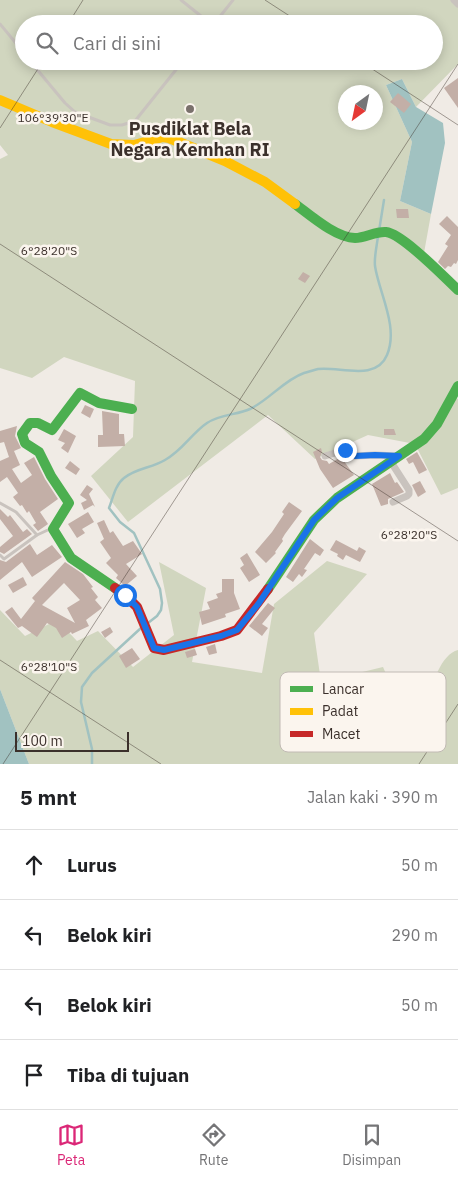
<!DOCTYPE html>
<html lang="id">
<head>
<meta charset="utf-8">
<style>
	:root { --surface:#fff; --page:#f6f6f6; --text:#202124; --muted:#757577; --line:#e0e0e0; --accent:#db2777 }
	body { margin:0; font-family:"IBM Plex Sans",sans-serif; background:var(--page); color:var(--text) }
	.compass { position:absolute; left:338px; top:85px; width:45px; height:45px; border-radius:50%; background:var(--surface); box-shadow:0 2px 12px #0003; rotate:213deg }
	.scale { position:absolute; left:15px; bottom:12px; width:114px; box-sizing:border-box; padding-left:5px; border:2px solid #3b302b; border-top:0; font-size:14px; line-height:18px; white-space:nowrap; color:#3b302b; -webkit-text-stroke:4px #fbf5ee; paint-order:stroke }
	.stop { position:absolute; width:15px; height:15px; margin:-11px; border:4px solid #1a73e8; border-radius:50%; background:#fff }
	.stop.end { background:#1a73e8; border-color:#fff; box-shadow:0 1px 5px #0008 }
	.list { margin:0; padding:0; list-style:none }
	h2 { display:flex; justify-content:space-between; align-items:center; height:65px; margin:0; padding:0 20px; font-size:21px }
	h2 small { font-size:16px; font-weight:400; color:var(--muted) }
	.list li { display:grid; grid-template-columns:32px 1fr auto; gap:15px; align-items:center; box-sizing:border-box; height:70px; padding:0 20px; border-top:1px solid var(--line) }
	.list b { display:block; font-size:19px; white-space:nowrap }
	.list em { font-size:16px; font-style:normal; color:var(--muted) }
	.icon { flex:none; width:28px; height:28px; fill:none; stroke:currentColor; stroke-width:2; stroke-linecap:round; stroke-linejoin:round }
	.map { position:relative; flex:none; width:458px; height:764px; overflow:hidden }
	.search { position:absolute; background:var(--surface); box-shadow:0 2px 12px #0003; left:15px; right:15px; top:15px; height:55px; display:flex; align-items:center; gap:12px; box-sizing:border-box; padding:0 18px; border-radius:28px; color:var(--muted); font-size:19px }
	.sheet { height:345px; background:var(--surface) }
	nav { display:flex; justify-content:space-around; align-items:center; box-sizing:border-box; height:70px; border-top:1px solid var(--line); background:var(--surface); font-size:14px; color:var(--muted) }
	nav a { display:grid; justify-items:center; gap:2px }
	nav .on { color:var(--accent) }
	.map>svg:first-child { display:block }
	.green { fill:#d1d6bf; fill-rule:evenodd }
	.water { fill:#a1c2c1 }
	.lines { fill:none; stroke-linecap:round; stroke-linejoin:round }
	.stream { stroke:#a1c2c1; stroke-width:2.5 }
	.building { fill:#c3afa7; fill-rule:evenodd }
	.lane { stroke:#c9c3be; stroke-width:3 }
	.street { stroke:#c9c3be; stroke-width:7 }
	.fast { stroke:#4caf50; stroke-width:10 }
	.slow { stroke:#ffc107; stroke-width:10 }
	.jam { stroke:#c62828; stroke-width:10 }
	.route { stroke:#1a73e8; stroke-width:6 }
	.ticks { fill:none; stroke:#3b302b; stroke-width:1; stroke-opacity:0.45 }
	.poi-dot { fill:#7a716c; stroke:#fbf5ee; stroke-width:2 }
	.labels { text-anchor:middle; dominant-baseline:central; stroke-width:5; stroke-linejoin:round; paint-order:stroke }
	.poi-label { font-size:18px; font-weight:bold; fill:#3b302b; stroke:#fbf5ee }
	.key { fill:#fbf5ee; stroke:#c1bab4; stroke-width:1 }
	.key-label { font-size:14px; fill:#3b302b }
	.ticks-label { font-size:12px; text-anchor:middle; fill:#3b302b; stroke:#fbf5ee; stroke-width:5; stroke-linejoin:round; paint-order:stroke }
</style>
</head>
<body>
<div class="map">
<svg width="458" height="764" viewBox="0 0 458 764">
	<rect width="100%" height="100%" fill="#f0ebe5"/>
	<g class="green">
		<path d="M0,0H456L458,2V64L416,107L402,79L386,85L412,142L400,201L431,214L424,253L458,290V382L452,396L458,399V488L441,495L415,444L368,435L315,459L268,415L128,522L91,476L133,437L135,381L64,357L32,378L0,368V159L8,155L0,145ZM24,24H434V61H24ZM346,92H376V122H346Z"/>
		<path d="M327,561L367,574L314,633L321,682L383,667L401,708L427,700C432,685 441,654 458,650V764H29L0,689V610L25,636L57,620L77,641L98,631L133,667L174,635L159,562L206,588L192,662L262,673L274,604Z"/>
	</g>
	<g class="water">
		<path d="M402,79L416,107L443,123L445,143L431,214L400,201L412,142L386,85Z"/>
		<path d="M0,689L29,764H0Z"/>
	</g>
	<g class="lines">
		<g class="stream">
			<path d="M379,231L384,200"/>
			<path d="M148,623L157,616L161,610L162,603L160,589L134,533L120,522L109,508C113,498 115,485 124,478C136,468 152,468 165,460C182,451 192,433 207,423C220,414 237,415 250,409C269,400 284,380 304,373C308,372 314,370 318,369C339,366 376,382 387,355C399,327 379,293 375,266C374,256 377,246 378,236"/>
			<path d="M92,764V749L81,702L82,687L92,673L141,628"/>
		</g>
	</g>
	<g class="building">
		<path d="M458,78V108L444,88Z"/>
		<path d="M398,93L411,104L404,113L390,102Z"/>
		<path d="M396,209H408L409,218H397Z"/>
		<path d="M447,216L458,227V260L456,264L454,263L451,267L448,266L445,269L438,262L448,246L445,244L451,235L439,224Z"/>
		<path d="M303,272L310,276L305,283L298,279Z"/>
		<path d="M85,405L94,409L90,418L81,413Z"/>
		<path d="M102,411L119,414V434H124L125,446L98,447V435H103Z"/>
		<path d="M17,426L15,436L21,448L14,451L20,465L12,469L21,483L32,475L24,463L34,457L45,479L58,499L40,512L48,524L38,531L33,525L36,523L29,511L27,513L22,505L20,506L13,497L18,493L7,477L0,482V461L9,457L4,442L0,443V431Z"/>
		<path d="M64,429L76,436L68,453L61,448L65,443L58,440Z"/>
		<path d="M384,429H394L396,435H384Z"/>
		<path d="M321,448L322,452L320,457L322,460L327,461L329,464L341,457L354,475L333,488L320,469L313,452Z"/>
		<path d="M417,452L427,470L419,474L413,462L409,464L406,459Z"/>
		<path d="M70,461L80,469L76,475L65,468Z"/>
		<path d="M390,473L395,483L397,482L404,492L388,499V504L381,506L372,484Z"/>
		<path d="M420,481L426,492L418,497L412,485Z"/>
		<path d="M87,485L93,489L89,494L95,507L93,505L84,510L81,503L87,500L80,495Z"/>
		<path d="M289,502L302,511L285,534L282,539L283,541L275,552L276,553L266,563L255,552L272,532L284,514L282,512Z"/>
		<path d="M0,509L8,517L10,515L23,532L27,529L32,534L4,554L0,552V547L13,536L0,519Z"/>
		<path d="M88,512L94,522L82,529L85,533L77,538L68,524Z"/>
		<path d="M104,520L110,533L113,531L123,546L133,541L142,554L126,564L137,576L125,586L116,578L118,575L106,563L111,558L100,542L104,539L97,523Z"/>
		<path d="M310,539L324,550L320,556L315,553L304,569L307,570L302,577L299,574L293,582L286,577Z"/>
		<path d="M336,540L357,551L359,547L366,551L360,562L346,555L343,560L337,556L338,554L330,550Z"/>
		<path d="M30,544L37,555L52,545L62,557L32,577L22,562L0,580V560L6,562Z"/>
		<path d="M247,553L260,575L249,582L240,568L244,565L240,558Z"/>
		<path d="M65,562L83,574L93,587L91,588L98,597L95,600L102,608L86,620L89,626L72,634L71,632L62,638L56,628L47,623L37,637L22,626L18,628L5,612L12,607L21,619L35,601L32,598ZM64,583L80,600L67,608L75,623L42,605Z"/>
		<path d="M23,577L27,585L13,593L8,585Z"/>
		<path d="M222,579H234V593L240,609L225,614L226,617L202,625L199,612L210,609L207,602L218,598L216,594L222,592Z"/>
		<path d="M268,603L275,608L262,624L268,628L262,636L249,626Z"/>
		<path d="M110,627L113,632L105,638L101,632Z"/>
		<path d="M215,644L217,653L209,655L206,647Z"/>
		<path d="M132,648L140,659L126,668L119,656Z"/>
		<path d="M195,649L197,655L187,658L185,652Z"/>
	</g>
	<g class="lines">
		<g class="lane">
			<path d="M181,0L211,24"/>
			<path d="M0,24L24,53"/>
			<path d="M214,24L233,0"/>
			<path d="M30,61L65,103L75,112L110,125H122L135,121L183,61"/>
			<path d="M0,503L16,512L37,535"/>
			<path d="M0,555L4,559L37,535L50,529"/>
		</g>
		<g class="street">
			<path d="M454,0L458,4"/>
			<path d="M325,456L345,450L355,456L375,455L399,456"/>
			<path d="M391,462L409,490V494L407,496L393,502"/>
		</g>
		<g class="fast">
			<path d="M295,204C310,215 336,238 355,238C365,238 376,231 386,232C403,234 444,277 458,290"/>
			<path d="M115,588L71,558L53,529L69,503L51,476L39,452L25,443L22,434L30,423H38L52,430L80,393L99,403L132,409"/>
			<path d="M268,589L314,520L337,498L424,439L437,424L458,386"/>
		</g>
		<path class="slow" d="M0,100L52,122L111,144L134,145L163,137L169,138L225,161L265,182L295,204"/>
		<path class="jam" d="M115,588L125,595L137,607L154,648L164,650L221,636L237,630L268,589"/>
	</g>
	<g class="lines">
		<path class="route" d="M125,595L137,607L154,648L164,650L221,636L237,630L259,603L314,520L337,498L399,456L375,455L355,456L345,450"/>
	</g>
	<path class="ticks" d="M265,0L302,24M68,24L83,0M360,61L458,125M0,128L43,61M0,244L458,541M0,660L161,764M3,764L458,64M419,764L458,704"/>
	<circle class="poi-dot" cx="190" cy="109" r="5"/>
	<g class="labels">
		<g class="poi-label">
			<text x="190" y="128">Pusdiklat Bela<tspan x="190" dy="21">Negara Kemhan RI</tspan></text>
		</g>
	</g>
	<rect x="280" y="672" width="166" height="80" rx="8" class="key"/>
	<rect x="290" y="686" width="23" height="6" fill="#4caf50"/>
	<rect x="290" y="708" width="23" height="7" fill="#ffc107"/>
	<rect x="290" y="731" width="23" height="6" fill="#c62828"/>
	<g class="key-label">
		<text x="322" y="694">Lancar</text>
		<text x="322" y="716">Padat</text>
		<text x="322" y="739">Macet</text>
	</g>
	<g class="ticks-label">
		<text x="53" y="122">106°39'30"E</text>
		<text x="49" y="255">6°28'20"S</text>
		<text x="409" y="539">6°28'20"S</text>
		<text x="49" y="671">6°28'10"S</text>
	</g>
</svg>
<svg class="compass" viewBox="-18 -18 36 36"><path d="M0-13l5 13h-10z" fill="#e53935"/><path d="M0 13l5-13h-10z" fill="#757577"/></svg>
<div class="scale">100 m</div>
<div class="stop" style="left:125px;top:595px"></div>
<div class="stop end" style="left:345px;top:450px"></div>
<div class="search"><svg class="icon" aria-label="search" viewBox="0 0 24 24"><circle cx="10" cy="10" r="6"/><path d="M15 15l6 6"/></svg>Cari di sini</div>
</div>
<section class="sheet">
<h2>5 mnt<small>Jalan kaki · 390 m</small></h2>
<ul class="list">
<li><svg class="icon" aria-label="ahead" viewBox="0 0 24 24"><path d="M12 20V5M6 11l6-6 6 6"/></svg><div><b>Lurus</b></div><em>50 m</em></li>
<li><svg class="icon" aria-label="left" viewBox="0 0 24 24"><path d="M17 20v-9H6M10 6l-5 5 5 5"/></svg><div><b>Belok kiri</b></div><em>290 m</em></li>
<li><svg class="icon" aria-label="left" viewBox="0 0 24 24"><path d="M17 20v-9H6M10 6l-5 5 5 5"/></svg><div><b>Belok kiri</b></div><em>50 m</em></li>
<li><svg class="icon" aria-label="arrive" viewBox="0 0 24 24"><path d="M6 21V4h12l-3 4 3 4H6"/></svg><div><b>Tiba di tujuan</b></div></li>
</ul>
</section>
<nav>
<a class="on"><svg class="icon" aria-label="map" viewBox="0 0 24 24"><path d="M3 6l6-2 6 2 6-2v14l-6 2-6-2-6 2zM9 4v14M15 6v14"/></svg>Peta</a>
<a><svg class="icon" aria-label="directions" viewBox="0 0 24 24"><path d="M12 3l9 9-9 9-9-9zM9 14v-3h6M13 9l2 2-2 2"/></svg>Rute</a>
<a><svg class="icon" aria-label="saved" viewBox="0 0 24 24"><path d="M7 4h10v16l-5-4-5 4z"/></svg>Disimpan</a>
</nav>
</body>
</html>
